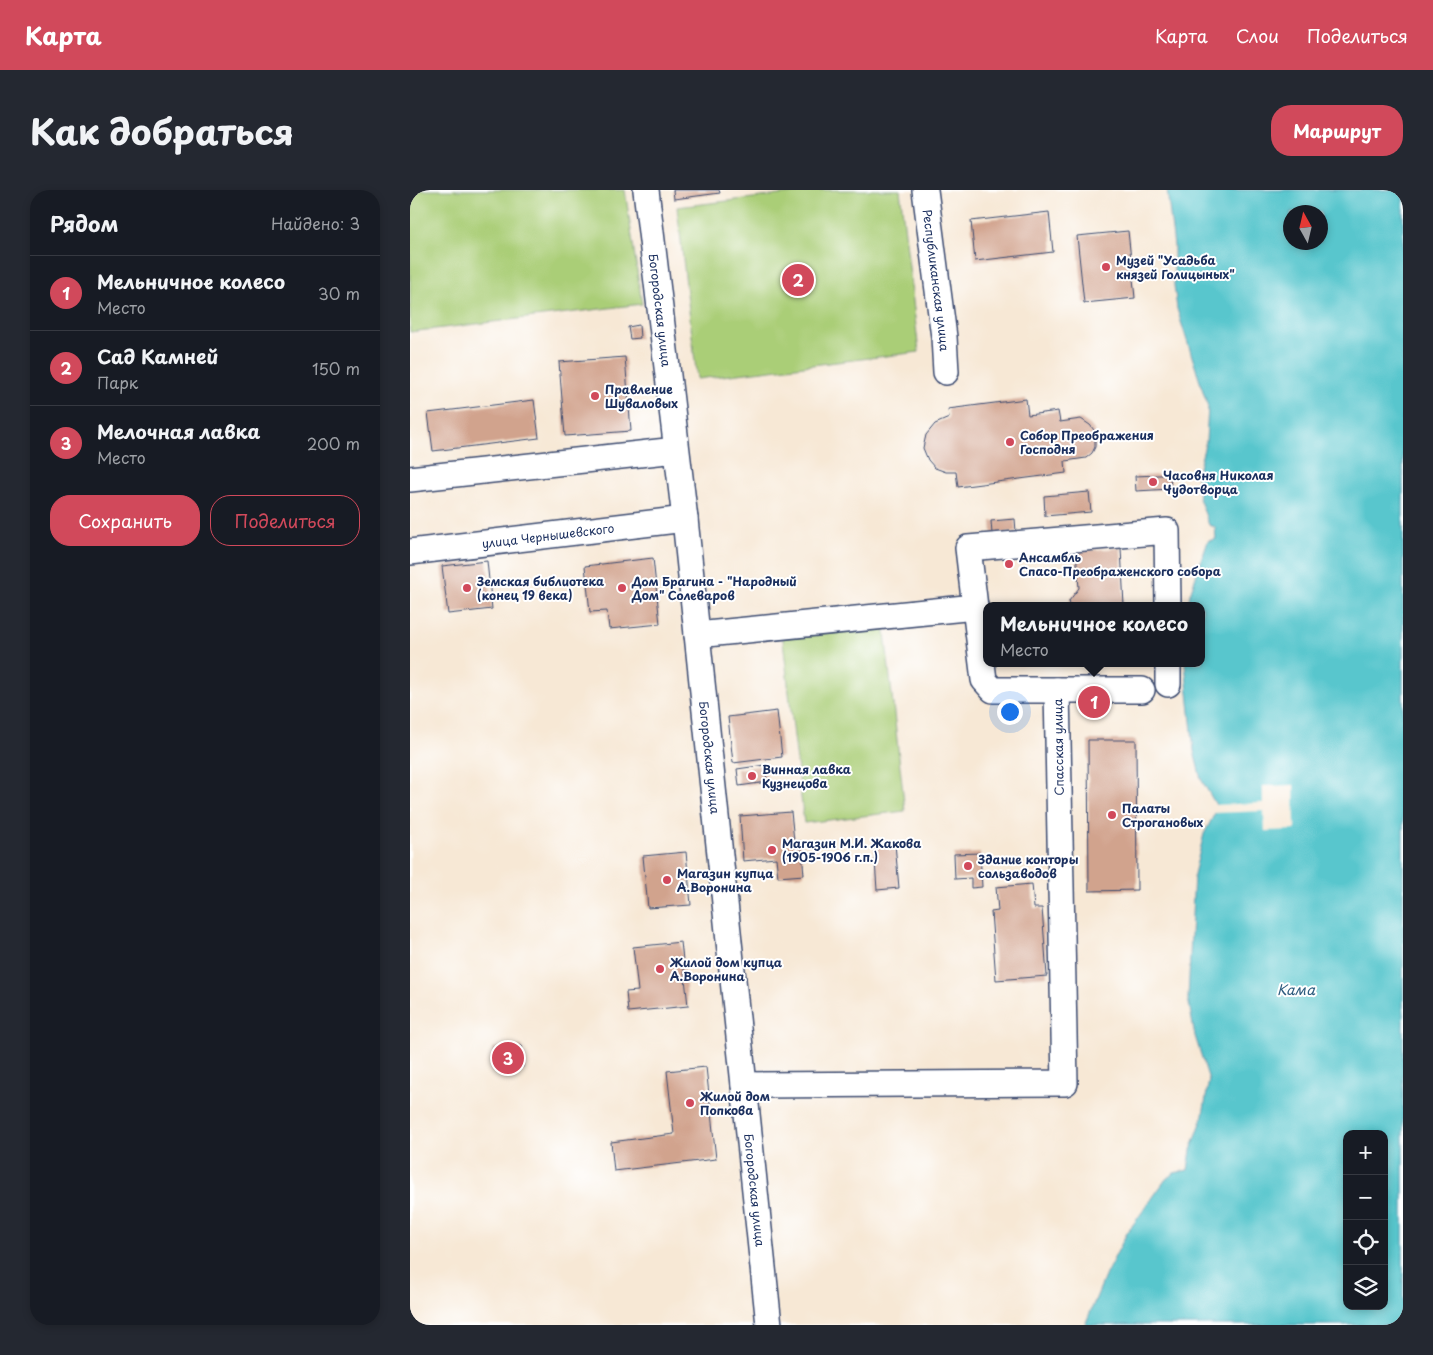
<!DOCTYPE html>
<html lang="ru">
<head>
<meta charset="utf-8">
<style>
	:root { --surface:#171b24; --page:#242831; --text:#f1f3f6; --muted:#9ea1a6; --line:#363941; --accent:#d1495b }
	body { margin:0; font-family:"Playpen Sans",sans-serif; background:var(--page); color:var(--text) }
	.controls { position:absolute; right:15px; bottom:15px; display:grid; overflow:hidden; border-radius:10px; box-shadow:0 2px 8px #0003 }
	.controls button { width:45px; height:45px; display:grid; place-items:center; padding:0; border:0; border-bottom:1px solid var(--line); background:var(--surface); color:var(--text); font:25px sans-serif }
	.compass { position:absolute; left:873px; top:15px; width:45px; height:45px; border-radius:50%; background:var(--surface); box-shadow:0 2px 8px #0003; rotate:352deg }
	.you { position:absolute; left:599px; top:521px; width:18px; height:18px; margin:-12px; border:4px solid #fff; border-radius:50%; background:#1a73e8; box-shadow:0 0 0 8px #1a73e833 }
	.badge { display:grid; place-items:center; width:32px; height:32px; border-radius:50%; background:var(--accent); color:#fff; font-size:16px; font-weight:700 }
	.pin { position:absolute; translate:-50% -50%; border:2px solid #fff; box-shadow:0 1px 5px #0006 }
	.popup { position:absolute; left:573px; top:412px; width:222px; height:65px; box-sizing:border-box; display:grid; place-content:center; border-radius:10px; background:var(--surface); filter:drop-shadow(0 1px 4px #0005); font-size:16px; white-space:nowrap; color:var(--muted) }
	.popup b { font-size:19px; color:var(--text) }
	.popup::after { content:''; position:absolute; left:50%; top:100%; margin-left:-10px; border:10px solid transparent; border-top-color:var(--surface) }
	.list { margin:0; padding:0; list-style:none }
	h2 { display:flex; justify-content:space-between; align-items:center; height:65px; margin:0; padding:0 20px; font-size:21px }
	h2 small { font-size:16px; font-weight:400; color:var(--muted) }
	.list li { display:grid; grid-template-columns:32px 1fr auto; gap:15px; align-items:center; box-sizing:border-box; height:75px; padding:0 20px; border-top:1px solid var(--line) }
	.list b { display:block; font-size:19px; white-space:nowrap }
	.list p { margin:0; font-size:16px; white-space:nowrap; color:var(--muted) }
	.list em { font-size:16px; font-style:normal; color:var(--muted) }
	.actions { display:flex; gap:10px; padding:15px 20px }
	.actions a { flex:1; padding:11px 0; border:1px solid var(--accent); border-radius:20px; text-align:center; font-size:18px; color:var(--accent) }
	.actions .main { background:var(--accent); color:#fff }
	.icon { flex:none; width:28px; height:28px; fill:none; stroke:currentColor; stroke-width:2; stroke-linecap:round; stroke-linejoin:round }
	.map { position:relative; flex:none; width:993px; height:1135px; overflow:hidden; border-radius:20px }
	header { display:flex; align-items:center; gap:30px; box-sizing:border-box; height:70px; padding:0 25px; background:var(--accent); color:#fff }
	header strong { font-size:24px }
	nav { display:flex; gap:28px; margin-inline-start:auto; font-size:18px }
	.intro { display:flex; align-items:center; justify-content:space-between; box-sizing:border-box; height:120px; padding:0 30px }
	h1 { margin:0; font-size:35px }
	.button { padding:12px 22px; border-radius:20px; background:var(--accent); color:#fff; font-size:18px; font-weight:700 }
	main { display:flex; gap:30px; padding:0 30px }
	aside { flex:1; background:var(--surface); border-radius:20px; box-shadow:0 2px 8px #0003 }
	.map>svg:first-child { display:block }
	.green { fill:#aace77; stroke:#627e6a }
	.water { fill:#59c6cd; stroke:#3a7a96; fill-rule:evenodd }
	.pier { fill:#f7e8d5 }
	.building { fill:#d1a38d }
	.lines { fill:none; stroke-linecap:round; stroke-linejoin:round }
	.minor-casing { stroke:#3c4b70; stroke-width:28 }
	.minor { stroke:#fff; stroke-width:25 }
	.poi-dot { fill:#d1495b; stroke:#fff; stroke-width:2 }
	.labels { text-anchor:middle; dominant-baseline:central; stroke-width:4; stroke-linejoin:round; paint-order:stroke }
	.poi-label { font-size:12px; font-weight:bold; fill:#1b2f5e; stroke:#fff; text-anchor:start }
	.street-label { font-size:12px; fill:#1b2f5e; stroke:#fff }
	.water-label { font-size:14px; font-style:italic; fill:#2e5c7f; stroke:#fff }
</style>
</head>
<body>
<header>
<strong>Карта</strong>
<nav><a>Карта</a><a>Слои</a><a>Поделиться</a></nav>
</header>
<div class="intro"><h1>Как добраться</h1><a class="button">Маршрут</a></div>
<main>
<aside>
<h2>Рядом<small>Найдено: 3</small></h2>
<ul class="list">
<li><span class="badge">1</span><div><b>Мельничное колесо</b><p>Место</p></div><em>30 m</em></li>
<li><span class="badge">2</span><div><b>Сад Камней</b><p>Парк</p></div><em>150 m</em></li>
<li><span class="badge">3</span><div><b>Мелочная лавка</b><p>Место</p></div><em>200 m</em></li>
</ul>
<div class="actions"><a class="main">Сохранить</a><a>Поделиться</a></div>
</aside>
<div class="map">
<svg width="993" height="1135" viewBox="0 0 993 1135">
	<rect width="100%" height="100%" fill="#fff"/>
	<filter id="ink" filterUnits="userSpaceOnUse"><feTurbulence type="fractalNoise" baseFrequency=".02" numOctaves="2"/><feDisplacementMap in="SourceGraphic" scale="10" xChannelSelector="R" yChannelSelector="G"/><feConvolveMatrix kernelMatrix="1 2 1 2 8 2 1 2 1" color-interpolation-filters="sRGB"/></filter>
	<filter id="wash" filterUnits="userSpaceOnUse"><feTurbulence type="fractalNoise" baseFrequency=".0096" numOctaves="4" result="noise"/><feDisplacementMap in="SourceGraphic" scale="20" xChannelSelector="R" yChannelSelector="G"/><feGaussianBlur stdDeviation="1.12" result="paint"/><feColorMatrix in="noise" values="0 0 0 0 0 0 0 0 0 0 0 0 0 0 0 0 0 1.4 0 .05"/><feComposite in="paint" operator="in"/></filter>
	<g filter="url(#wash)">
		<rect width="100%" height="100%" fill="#f7e8d5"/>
		<g class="green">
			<path d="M0,0H215L232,114L0,142Z"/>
			<path d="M411,0H490L509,162L287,189L267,17Z"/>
			<path d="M474,434L495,621L394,633L372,442Z"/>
		</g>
		<path class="water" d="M757,0H993V1135H675L696,1084L717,1043L756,989L764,983L778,980L781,960L792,930L799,890L785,846L778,808L784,684L794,644L805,623L806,615L791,589L784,561L775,473H792V416H778L780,404L798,351L806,349L805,337L799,335L789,308L787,285L796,251L798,217L767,119L764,95V56ZM881,22H911V52H881ZM937,944H974V1116H937Z"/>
		<path class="pier" d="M884,595L885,640L855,641L854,621L802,623L803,615L853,613V596Z"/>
		<g id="blocks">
			<g class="building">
				<path d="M263,0H309L310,3L264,9Z"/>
				<path d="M639,22L643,62L565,71L561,31Z"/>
				<path d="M718,41L725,108L674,113L667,46Z"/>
				<path d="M229,135L230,148L220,149L218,137Z"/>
				<path d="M215,167L221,241L155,246L149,172Z"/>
				<path d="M616,209L618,225L648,221L650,232L671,229L680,235L684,240L685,247V257L682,263L676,268L655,271L656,283L548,297L546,282H536L525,278L518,270L513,258L516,245L525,234L539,228L538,219Z"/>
				<path d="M124,210L129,248L23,261L18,223Z"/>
				<path d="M748,285H760L761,299L726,301L725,286Z"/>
				<path d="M679,302L681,322L635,326L634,306Z"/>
				<path d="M605,329L606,342L582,344L581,331Z"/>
				<path d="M711,358L714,416H660L659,411L669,398L666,361Z"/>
				<path d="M243,368L250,434L199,439L197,421L180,422L175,376Z"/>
				<path d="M77,371L82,419L38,424L32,376Z"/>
				<path d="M367,521L372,567L323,573L318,527Z"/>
				<path d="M678,550H726L727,700L679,701Z"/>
				<path d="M355,575L357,592L329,596L327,579Z"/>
				<path d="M381,622L384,651H391L394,685L368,687L366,668L333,671L330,626Z"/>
				<path d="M485,654L489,698L467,700L464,656Z"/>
				<path d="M276,662L281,715L238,718L233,666Z"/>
				<path d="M570,663L572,697L561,698V688L545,689L544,664Z"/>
				<path d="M622,694L624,718H632L637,786L586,790L581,722L588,721L586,697Z"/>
				<path d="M271,752L278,816L218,822L216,802L228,801L223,757Z"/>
				<path d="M112,856L113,877L85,879L83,858Z"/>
				<path d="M296,877L306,969L204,981L201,952L264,944L257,881Z"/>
			</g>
		</g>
	</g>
	<g filter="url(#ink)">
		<use href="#blocks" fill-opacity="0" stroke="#3c4b70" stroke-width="1"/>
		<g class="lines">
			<g class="minor-casing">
				<g id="minor">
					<path id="s1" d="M236,0L275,329L359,1135"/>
					<path id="s2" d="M515,0L534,147L536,182"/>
					<path d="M0,289L266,260"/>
					<path id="s3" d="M0,362L275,329"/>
					<path d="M565,417L558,358L757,341L758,416"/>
					<path d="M287,445L565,417L574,490L583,500H732"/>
					<path d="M758,473V494"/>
					<path d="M334,895L655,893L647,500"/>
				</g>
			</g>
			<use href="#minor" class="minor"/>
		</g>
	</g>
	<g class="poi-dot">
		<circle cx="696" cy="77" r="5"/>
		<circle cx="185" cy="206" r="5"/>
		<circle cx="600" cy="252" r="5"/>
		<circle cx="743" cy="292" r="5"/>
		<circle cx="599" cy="374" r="5"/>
		<circle cx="57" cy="398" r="5"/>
		<circle cx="212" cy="398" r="5"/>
		<circle cx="342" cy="586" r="5"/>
		<circle cx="702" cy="625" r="5"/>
		<circle cx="362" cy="660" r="5"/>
		<circle cx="558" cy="676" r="5"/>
		<circle cx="257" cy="690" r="5"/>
		<circle cx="250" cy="779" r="5"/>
		<circle cx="280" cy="913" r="5"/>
	</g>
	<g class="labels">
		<g class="poi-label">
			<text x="706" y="70">Музей "Усадьба<tspan x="706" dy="14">князей Голицыных"</tspan></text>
			<text x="195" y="199">Правление<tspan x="195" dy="14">Шуваловых</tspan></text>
			<text x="610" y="245">Собор Преображения<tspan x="610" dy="14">Господня</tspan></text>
			<text x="753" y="285">Часовня Николая<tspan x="753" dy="14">Чудотворца</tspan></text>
			<text x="609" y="367">Ансамбль<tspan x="609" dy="14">Спасо-Преображенского собора</tspan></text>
			<text x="67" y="391">Земская библиотека<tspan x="67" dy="14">(конец 19 века)</tspan></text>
			<text x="222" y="391">Дом Брагина - "Народный<tspan x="222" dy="14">Дом" Солеваров</tspan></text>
			<text x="352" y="579">Винная лавка<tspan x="352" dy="14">Кузнецова</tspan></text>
			<text x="712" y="618">Палаты<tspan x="712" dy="14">Строгановых</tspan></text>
			<text x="372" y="653">Магазин М.И. Жакова<tspan x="372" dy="14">(1905-1906 г.п.)</tspan></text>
			<text x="568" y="669">Здание конторы<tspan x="568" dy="14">сользаводов</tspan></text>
			<text x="267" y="683">Магазин купца<tspan x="267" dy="14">А.Воронина</tspan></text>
			<text x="260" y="772">Жилой дом купца<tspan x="260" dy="14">А.Воронина</tspan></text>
			<text x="290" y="906">Жилой дом<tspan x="290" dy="14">Попкова</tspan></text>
		</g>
		<g class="street-label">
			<text stroke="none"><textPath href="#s2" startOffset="91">Республиканская улица</textPath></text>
			<text stroke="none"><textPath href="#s1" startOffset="121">Богородская улица</textPath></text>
			<text stroke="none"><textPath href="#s3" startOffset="139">улица Чернышевского</textPath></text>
			<text transform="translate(648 557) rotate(-91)">Спасская улица</text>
			<text stroke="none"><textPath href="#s1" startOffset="571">Богородская улица</textPath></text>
			<text stroke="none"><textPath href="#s1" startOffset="1006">Богородская улица</textPath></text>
		</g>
		<g class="water-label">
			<text x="886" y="799">Кама</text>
		</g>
	</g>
</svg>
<div class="controls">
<button>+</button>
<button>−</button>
<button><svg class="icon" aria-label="locate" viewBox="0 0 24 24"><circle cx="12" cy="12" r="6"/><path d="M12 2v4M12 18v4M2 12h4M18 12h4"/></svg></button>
<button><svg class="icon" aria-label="layers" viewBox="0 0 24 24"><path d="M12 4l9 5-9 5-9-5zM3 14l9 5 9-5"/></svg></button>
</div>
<svg class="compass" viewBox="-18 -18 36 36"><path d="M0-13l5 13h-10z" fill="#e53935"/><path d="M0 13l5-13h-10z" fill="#9ea1a6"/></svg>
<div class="you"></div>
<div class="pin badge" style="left:684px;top:512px">1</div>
<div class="popup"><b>Мельничное колесо</b>Место</div>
<div class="pin badge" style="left:388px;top:90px">2</div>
<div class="pin badge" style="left:98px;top:868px">3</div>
</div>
</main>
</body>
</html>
